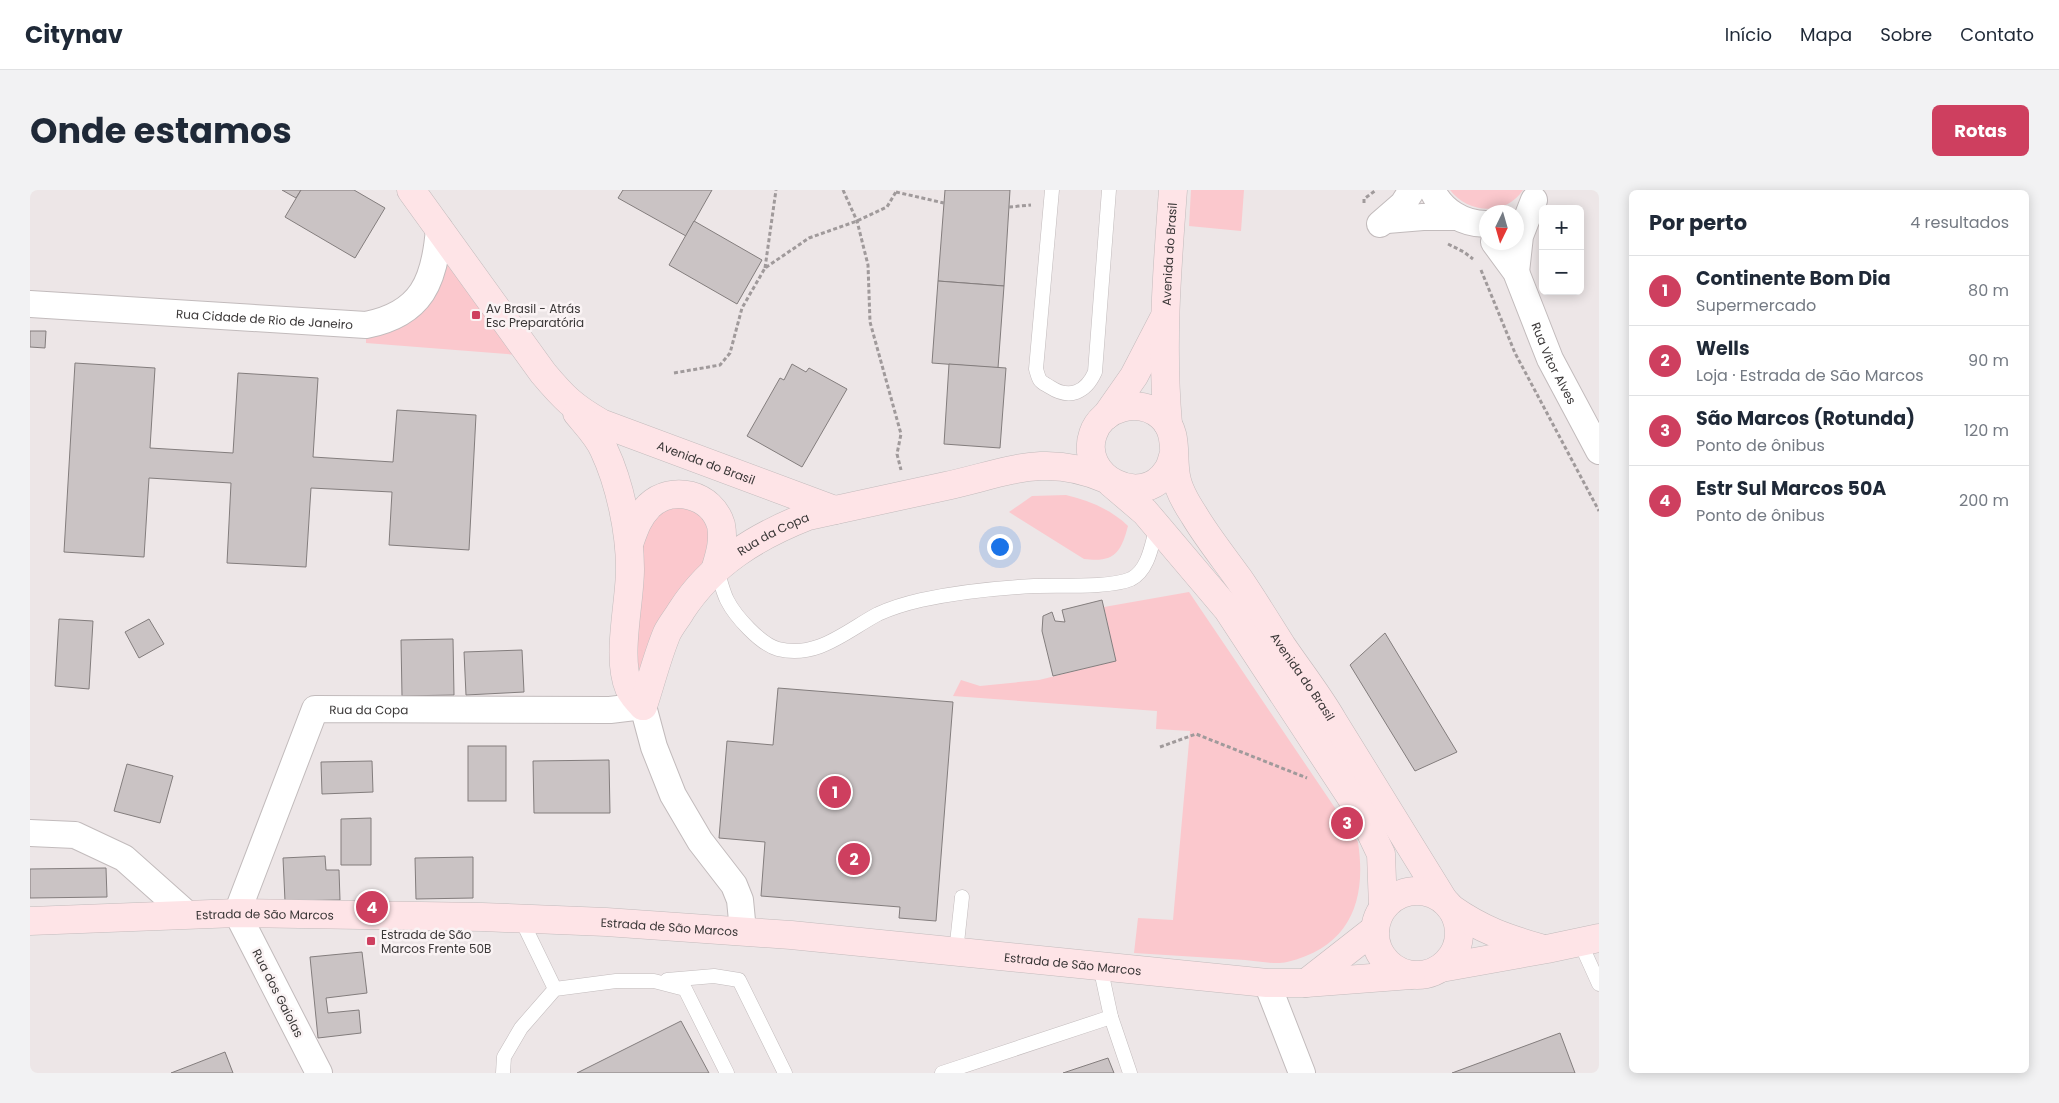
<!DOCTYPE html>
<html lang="pt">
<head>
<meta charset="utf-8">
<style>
	:root { --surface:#fff; --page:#f2f2f3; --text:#1f2937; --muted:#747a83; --line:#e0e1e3; --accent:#ce3f5f }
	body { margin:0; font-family:Poppins,sans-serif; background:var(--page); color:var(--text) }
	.controls { position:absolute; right:15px; top:15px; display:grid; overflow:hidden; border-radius:8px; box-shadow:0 2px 12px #0003 }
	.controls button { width:45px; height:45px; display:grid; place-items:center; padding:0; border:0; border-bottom:1px solid var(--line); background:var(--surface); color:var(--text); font:25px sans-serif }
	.compass { position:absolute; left:1449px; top:15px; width:45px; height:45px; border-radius:50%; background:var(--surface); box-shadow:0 2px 12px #0003; rotate:185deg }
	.you { position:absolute; left:969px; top:356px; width:18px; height:18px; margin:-12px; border:4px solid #fff; border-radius:50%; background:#1a73e8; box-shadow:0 0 0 8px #1a73e833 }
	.badge { display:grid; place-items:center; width:32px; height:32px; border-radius:50%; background:var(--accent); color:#fff; font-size:16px; font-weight:700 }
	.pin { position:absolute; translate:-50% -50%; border:2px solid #fff; box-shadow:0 1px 5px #0006 }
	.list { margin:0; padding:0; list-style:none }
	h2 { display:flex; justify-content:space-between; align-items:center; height:65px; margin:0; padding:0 20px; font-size:21px }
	h2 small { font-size:16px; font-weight:400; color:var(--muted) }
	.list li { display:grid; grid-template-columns:32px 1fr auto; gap:15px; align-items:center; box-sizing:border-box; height:70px; padding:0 20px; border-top:1px solid var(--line) }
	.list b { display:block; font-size:19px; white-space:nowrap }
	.list p { margin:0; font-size:16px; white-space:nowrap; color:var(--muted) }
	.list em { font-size:16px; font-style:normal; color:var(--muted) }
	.map { position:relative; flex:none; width:1569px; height:883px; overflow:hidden; border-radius:8px }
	header { display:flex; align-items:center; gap:30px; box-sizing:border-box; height:70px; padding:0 25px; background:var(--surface); border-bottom:1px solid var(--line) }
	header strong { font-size:24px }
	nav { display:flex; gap:28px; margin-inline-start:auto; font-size:18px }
	.intro { display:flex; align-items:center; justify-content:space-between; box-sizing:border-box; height:120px; padding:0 30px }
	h1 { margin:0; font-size:35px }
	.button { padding:12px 22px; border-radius:8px; background:var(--accent); color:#fff; font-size:18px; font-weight:700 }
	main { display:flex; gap:30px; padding:0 30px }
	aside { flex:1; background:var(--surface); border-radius:8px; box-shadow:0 2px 12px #0003 }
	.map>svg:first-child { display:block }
	.green { fill:#fbc8cd }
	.building { fill:#cac3c4; stroke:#837d7d }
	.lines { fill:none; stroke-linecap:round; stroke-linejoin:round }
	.lane-casing { stroke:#c2bbbc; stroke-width:15 }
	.street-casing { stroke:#c2bbbc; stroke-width:28 }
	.secondary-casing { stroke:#c2bbbc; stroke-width:29 }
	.path { stroke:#a09a9b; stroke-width:3; stroke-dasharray:4 2.5; stroke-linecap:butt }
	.lane { stroke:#fff; stroke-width:14 }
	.street { stroke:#fff; stroke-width:26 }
	.secondary { stroke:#fee4e7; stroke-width:28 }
	.poi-dot { fill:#ce3f5f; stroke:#faf3f4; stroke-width:2 }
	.labels { text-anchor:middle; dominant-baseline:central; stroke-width:5; stroke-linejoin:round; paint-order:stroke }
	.street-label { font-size:12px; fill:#3a3737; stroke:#faf3f4 }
	.poi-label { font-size:12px; fill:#3a3737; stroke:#faf3f4; text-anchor:start }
</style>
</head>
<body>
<header>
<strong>Citynav</strong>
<nav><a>Início</a><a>Mapa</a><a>Sobre</a><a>Contato</a></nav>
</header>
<div class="intro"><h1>Onde estamos</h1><a class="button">Rotas</a></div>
<main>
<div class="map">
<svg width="1569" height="883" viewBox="0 0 1569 883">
	<rect width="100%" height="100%" fill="#ede6e7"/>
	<g class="green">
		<path d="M1161,0H1214L1211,41L1159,36Z"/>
		<path d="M1420,0H1493C1476,26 1438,24 1420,0Z"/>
		<path d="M409,38L501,166L336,153V135L370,125Z"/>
		<path d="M1036,305C1058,310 1082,320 1098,336C1091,362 1085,373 1054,369L979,322L1002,306Z"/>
		<path d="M628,314L671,317L683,350L676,372L611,498L603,437L606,382L618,324Z"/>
		<path d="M1159,402L1328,652C1337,711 1320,757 1257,772C1245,775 1228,771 1215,770C1178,768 1141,765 1104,763L1108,728L1143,730L1160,541L1126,539L1127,521L923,506L931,490L950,496L1009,490L1086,471L1074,417Z"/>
	</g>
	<g class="building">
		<path d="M252,0H271L266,8Z"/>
		<path d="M271,0H324L355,18L325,68L255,27Z"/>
		<path d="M593,0H682L656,46L588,8Z"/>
		<path d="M915,0H980L974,96L908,91Z"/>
		<path d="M664,31L732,70L707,114L639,75Z"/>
		<path d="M908,91L974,96L968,178L902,173Z"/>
		<path d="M0,141H16L15,158L0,157Z"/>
		<path d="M45,173L125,178L120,258L203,263L208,183L288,188L283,267L363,272L367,220L446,225L439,360L359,355L362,302L281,298L276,377L197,373L201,293L119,288L114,367L34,362Z"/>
		<path d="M762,174L776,182L779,178L817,199L772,277L717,246L750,188L754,190Z"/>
		<path d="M919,174L976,178L970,258L914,254Z"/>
		<path d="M1072,410L1086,471L1023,486L1012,441L1013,426L1022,422L1025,431L1035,432L1032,420Z"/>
		<path d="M29,429L63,431L59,499L25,496Z"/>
		<path d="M119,429L134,454L109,468L95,442Z"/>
		<path d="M1355,443L1427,562L1385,581L1320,475Z"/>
		<path d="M423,449L424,505L372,506L371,450Z"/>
		<path d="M492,460L494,502L436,505L434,462Z"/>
		<path d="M748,498L923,512L906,731L869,728L870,717L731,706L735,652L689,648L697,551L743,555Z"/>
		<rect x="438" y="556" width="38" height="55"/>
		<path d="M579,570L580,623H504L503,571Z"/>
		<path d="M342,571L343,602L292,604L291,572Z"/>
		<path d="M97,574L143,586L130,633L84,621Z"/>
		<path d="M341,628V675H311V629Z"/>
		<path d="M295,666L296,680H309L310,710L255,711L253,668Z"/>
		<path d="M443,667V708L386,709L385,668Z"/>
		<path d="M76,678L77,707L0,708V679Z"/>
		<path d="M332,762L337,803L296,808L298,823L329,820L331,843L288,848L280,767Z"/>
		<path d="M651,831L679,883H547Z"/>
		<path d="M1530,843L1545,883H1422Z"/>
		<path d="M195,862L203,883H141Z"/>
		<path d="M1078,868L1084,883H1033Z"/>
	</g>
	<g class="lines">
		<g class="lane-casing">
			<g id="lane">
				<path d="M1022,0L1006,179C1007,182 1008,187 1010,190C1012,193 1017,195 1020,197C1040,210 1056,202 1065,182L1079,0"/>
				<path d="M686,377C690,388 692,400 697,410C705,426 730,454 748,459C787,469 816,441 848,424C861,418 878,413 891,410C928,402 966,398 1004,396C1028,395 1081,398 1101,389C1119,380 1122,353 1127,336"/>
				<path d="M491,729L525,799"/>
				<path d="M1550,752L1569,794"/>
				<path d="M926,762L932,707"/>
				<path d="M1070,776L1081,827L1100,883"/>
				<path d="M637,790L684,786L709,790L755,883"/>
				<path d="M473,883L474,867L491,838L525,799L586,791H624L655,799L697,883"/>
				<path d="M912,883L1081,827"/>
			</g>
		</g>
		<g class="street-casing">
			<g id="street">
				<path d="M1402,0C1412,21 1433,34 1456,34"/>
				<path d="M1357,30L1393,27H1427"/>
				<path d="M1350,34L1373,14L1382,0"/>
				<path id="s1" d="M1464,52L1486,82L1520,169L1569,261"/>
				<path d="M1486,82L1490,46L1504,10"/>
				<path id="s2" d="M0,114L336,135C392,124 405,91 409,38"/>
				<path d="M0,643L45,645L94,668L158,725"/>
				<path d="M1237,793L1272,883"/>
				<path id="s3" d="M289,883L207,723L285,519L580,520L613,516L624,557L643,605L670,651L704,695L710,710L713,741"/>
			</g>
		</g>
		<g class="secondary-casing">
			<g id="secondary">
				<path id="s4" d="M381,0L513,183C534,208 543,217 571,233L805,320"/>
				<path d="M547,223C556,234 568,246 574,260C590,294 600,342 600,379C600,413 586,467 599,498C602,504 608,511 613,516"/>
				<path d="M1076,226L1104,186L1133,130"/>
				<path id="s5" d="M1138,234C1131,155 1137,79 1143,0"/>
				<path id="s6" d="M1144,263C1142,269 1141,276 1137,281C1112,320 1048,287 1063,244C1072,217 1109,207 1131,226C1149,242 1142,265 1146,286C1148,299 1156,313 1164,325C1177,347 1194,368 1209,389C1224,411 1238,434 1252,456C1269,481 1288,505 1303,531C1340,590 1376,650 1413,709"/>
				<path d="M1081,293L1115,322L1198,420L1332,624L1351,664L1353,717"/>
				<path d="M599,354C604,340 608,327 619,316C642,294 682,304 691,335C694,350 690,364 686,377"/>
				<path id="s7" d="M613,516C621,492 627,467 637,443C641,435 647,428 651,421C682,373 727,346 778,326C824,316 870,306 916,296C976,283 1015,262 1076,289"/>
				<circle cx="1387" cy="743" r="42"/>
				<path d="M1422,719C1452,740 1476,748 1510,758"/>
				<path id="s8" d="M0,731L207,723L452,727L576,732L761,745L1237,793H1276L1381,785"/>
				<path d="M1411,778L1517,759L1569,748"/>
				<path d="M1276,793L1345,739"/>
			</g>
		</g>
		<g class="path">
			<path d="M813,0L827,31L838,75L840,132L871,244L867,264L871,280"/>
			<path d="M866,2L914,13"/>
			<path d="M1334,13V9L1346,0"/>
			<path d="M979,17L1001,15"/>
			<path d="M1418,54L1434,62L1443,69"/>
			<path d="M735,78L746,0"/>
			<path d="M1451,80L1485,163L1569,321"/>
			<path d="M644,183L690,175L700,163L712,118L735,78L779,48L827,31L857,17L867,0"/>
			<path d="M1130,557L1166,544L1277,588"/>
		</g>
		<use href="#lane" class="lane"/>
		<use href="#street" class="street"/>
		<use href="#secondary" class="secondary"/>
	</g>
	<g class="poi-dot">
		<rect x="441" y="120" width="10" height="10" rx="2.5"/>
		<rect x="336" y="746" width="10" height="10" rx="2.5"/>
	</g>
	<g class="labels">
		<g class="street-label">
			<text stroke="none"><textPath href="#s5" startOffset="170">Avenida do Brasil</textPath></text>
			<text stroke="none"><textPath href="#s2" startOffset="235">Rua Cidade de Rio de Janeiro</textPath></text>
			<text stroke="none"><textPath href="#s1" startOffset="136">Rua Vitor Alves</textPath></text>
			<text stroke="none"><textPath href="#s4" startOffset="415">Avenida do Brasil</textPath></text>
			<text stroke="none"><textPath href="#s7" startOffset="225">Rua da Copa</textPath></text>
			<text stroke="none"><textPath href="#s6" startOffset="521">Avenida do Brasil</textPath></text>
			<text stroke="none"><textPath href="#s3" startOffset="452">Rua da Copa</textPath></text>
			<text stroke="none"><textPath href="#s8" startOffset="235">Estrada de São Marcos</textPath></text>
			<text stroke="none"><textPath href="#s8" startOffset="640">Estrada de São Marcos</textPath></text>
			<text stroke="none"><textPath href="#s8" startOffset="1045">Estrada de São Marcos</textPath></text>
			<text transform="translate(248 803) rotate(63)">Rua dos Gaiolas</text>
		</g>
		<g class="poi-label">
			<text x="456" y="118">Av Brasil - Atrás<tspan x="456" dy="14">Esc Preparatória</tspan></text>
			<text x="351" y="744">Estrada de São<tspan x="351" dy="14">Marcos Frente 50B</tspan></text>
		</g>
	</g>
</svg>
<div class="controls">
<button>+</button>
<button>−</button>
</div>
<svg class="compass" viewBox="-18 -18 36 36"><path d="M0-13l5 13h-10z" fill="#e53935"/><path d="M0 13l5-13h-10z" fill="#747a83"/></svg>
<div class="you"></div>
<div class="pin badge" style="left:805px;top:602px">1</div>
<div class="pin badge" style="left:824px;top:669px">2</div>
<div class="pin badge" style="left:1317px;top:633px">3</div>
<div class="pin badge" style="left:342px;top:717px">4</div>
</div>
<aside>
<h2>Por perto<small>4 resultados</small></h2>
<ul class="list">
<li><span class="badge">1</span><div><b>Continente Bom Dia</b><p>Supermercado</p></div><em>80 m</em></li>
<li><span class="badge">2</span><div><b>Wells</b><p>Loja · Estrada de São Marcos</p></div><em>90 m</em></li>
<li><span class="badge">3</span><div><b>São Marcos (Rotunda)</b><p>Ponto de ônibus</p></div><em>120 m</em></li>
<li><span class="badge">4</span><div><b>Estr Sul Marcos 50A</b><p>Ponto de ônibus</p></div><em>200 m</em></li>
</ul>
</aside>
</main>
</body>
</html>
